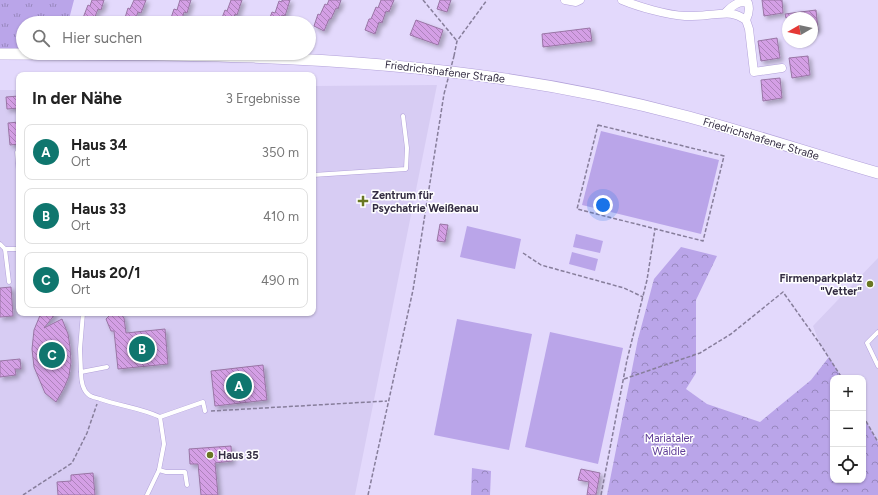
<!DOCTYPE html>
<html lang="de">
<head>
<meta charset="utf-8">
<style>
	:root { --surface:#fff; --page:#f6f6f6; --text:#222; --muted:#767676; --line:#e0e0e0; --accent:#0f766e }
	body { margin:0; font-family:Figtree,sans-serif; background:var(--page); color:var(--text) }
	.controls { position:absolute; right:12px; bottom:12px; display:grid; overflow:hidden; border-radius:8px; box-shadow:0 1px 3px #0004 }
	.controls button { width:36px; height:36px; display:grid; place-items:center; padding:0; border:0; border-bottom:1px solid var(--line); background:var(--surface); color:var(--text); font:20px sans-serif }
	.compass { position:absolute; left:782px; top:12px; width:36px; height:36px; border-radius:50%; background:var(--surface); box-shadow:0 1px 3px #0004; rotate:261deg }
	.you { position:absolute; left:603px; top:205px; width:14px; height:14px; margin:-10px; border:3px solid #fff; border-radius:50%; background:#1a73e8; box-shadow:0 0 0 6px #1a73e833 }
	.badge { display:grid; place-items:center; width:26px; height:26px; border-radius:50%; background:var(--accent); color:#fff; font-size:13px; font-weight:700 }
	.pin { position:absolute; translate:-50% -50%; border:2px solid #fff; box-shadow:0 1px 4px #0006 }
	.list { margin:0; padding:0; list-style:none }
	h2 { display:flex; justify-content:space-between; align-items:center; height:52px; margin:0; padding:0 16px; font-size:17px }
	h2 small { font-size:13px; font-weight:400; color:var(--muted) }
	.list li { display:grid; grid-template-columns:26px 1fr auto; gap:12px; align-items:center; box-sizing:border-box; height:56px; margin:0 8px 8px; padding:0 8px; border:1px solid var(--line); border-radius:8px }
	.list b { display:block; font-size:15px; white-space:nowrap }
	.list p { margin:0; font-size:13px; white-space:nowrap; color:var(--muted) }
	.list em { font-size:13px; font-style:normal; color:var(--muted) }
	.icon { flex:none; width:22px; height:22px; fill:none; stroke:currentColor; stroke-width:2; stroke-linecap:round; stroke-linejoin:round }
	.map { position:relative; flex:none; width:878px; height:495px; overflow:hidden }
	.search { position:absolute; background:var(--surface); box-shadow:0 1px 3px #0004; left:16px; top:16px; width:300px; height:44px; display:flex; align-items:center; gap:10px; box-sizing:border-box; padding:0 14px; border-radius:22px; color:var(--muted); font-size:15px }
	.panel { position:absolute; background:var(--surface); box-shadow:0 1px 3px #0004; left:16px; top:72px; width:300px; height:244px; border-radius:8px }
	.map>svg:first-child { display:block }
	.built { fill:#d7ccf3 }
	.grass { fill:url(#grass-tufts) }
	.forest { fill:url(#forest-crowns) }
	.pitch { fill:#baa5e9 }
	.building { fill:url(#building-back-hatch); stroke:#9975a5; filter:url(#shadow) }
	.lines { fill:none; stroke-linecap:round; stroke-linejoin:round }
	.lane-casing { stroke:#b2a1d9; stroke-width:5 }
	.street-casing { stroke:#b2a1d9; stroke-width:9 }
	.secondary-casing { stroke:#b2a1d9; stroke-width:12 }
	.path { stroke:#877e9b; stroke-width:1.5; stroke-dasharray:4 2; stroke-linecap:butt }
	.lane { stroke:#fff; stroke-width:4 }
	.street { stroke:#fff; stroke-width:8 }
	.secondary { stroke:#fff; stroke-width:11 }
	.path-bridge { stroke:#877e9b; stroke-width:1.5; stroke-dasharray:4 2; stroke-linecap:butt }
	.poi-dot { fill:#697723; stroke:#fff; stroke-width:1.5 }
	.labels { text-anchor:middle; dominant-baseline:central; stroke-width:3; stroke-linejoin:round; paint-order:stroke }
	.street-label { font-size:11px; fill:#342d43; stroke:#fff }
	.poi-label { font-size:11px; font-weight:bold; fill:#342d43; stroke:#fff; text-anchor:start }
	.park-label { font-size:11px; fill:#603d98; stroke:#fff }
</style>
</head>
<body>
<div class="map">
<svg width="878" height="495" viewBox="0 0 878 495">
	<defs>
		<pattern id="grass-tufts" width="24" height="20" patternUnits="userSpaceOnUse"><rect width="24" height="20" fill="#baa5e9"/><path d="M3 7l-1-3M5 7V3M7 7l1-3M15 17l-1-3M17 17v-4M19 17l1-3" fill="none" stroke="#9887be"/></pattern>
		<pattern id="forest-crowns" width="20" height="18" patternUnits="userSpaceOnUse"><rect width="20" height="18" fill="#baa5e9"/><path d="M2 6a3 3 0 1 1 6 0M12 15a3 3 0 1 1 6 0" fill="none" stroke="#9887be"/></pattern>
		<pattern id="building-back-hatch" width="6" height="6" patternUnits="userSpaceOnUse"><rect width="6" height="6" fill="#d49fe5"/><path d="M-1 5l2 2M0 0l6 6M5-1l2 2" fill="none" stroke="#ad82bb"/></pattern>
		<filter id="shadow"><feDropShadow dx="3" dy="3" stdDeviation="2" flood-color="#0004"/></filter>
	</defs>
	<rect width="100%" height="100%" fill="#e3d9fc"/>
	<g class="built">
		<path d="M437,85L355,495H0V90H19V313H313V86Z"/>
		<path d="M878,258V442L863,416V378H842L820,344L813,326Z"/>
	</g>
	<path class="grass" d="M0,0H74L68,23H23V48H0Z"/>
	<g class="forest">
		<path d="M681,247L717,256L696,300V373L686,389L707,404L760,422L811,380L829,357L842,378H833V480H863V416L878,442V495H607L638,339L654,279Z"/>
		<path d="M472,468L491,471L490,495H471Z"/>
	</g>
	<g class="pitch">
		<path d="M601,131L719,160L701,234L582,205Z"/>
		<path d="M467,226L521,239L515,269L460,257Z"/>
		<path d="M576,234L603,241L600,253L573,247Z"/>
		<path d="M572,252L598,259L595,271L569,264Z"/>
		<path d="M457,319L532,334L509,450L434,435Z"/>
		<path d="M550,332L623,348L598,464L525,447Z"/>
	</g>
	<g class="building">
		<path d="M92,0H104L101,10L98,9L93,22L83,18L88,5L90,6Z"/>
		<path d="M134,0H146L141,13L138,12L134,23H129L124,21L128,8L130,9Z"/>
		<path d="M180,0H191L187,13L184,12L181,23H176L170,21L174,9L177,10Z"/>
		<path d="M231,0H242L237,15L235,14L232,23H220L225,10L227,11Z"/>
		<path d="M282,0H290L285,16L282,15L279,23H268L272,12L275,13L279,1L282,2Z"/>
		<path d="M329,0H341L338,9L336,8L331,19H329L324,31L314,26L318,14L320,15L325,4L327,5Z"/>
		<path d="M381,0H394L389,12L386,11L382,23L379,22L375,34L365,30L369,19H371L376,7L378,8Z"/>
		<path d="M440,0H451L447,12L437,9Z"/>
		<path d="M762,0H782L783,13L764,16Z"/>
		<path d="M816,10L818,30L812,31V18H786L785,14Z"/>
		<path d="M416,20L443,30L438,45L410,35Z"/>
		<path d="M590,28L592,41L543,47L542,34Z"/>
		<path d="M777,38L780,58L761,61L758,41Z"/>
		<path d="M808,56L810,75L792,78L789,58Z"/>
		<path d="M780,78L782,98L763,101L761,80Z"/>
		<path d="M19,96V108L7,109L6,97Z"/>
		<path d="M19,122V144L10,145L8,123Z"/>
		<path d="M440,224L448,225L445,242L437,241Z"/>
		<path d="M11,287L13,316L0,317V288Z"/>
		<path d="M41,313H56L44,328L62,319L68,334L70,347L71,362L69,376L64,388L56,402L45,393L34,367L32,349L34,330Z"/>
		<path d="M112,313H120L124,318L126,333L165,329L168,364L118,369L114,331H111L106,319Z"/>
		<path d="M20,359L21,369H15L16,375L0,377V361Z"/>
		<path d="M263,365L267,400L215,406L211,371Z"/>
		<path d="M231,446L232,461L215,463L218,495H201L198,464H190L189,449Z"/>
		<path d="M581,469L600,473L596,495H587L589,482L578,480Z"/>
		<path d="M93,473L95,495H58L57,482L71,481V475Z"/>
	</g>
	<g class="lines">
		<g class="lane-casing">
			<g id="lane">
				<path d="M19,152H17L19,175"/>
				<path d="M313,175L406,169L407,148L403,116"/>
				<path d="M0,244L5,249"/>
				<path d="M9,282L5,249H19"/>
				<path d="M83,313L80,349L81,372L107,367"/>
				<path d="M878,332L867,343L878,366"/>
				<path d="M81,372C81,379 82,390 89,395C91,397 97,398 100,399C120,406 141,408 160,417L203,402L205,411"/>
				<path d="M159,470L164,444L160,417"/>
				<path d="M147,495L159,470L166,472H185L187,485"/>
			</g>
		</g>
		<g class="street-casing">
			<g id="street">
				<path d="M565,0L576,2L580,0"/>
				<path d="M622,0C639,7 667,15 685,16C693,16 700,16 707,15C724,14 731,10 746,20L749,29L754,72L782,68"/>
				<path d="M726,12C732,6 739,0 748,3C750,9 749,14 746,20"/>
			</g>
		</g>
		<g class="secondary-casing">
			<path id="secondary" d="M0,54C169,54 338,54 505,79C567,88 629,101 689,117C752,134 815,155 878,173"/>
		</g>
		<g class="path">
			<path d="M423,0L457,41"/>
			<path d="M454,56L457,41L487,0"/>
			<path d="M598,125L724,156L703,241L577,209Z"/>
			<path d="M523,253L541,265L624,288L643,297"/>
			<path d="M624,379L700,353L731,334L783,292L820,344L842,378"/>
			<path d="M211,411L387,401"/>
			<path d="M863,416L878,442"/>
			<path d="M23,495L72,463L87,433L97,404"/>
			<path d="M368,495L413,290L444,94"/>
			<path d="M601,495L627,360L647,280L655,229"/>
		</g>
		<use href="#lane" class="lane"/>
		<use href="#street" class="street"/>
		<use href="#secondary" class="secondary"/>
		<path class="path-bridge" d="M444,94L454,56"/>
	</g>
	<g class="poi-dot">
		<path d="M361 195h4v4h4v4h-4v4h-4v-4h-4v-4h4z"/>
		<circle cx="870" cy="284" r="4"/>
		<circle cx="210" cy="455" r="4"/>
	</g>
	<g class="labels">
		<g class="street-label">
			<text transform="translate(445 72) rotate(7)">Friedrichshafener Straße</text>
			<text transform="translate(761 139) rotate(17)">Friedrichshafener Straße</text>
		</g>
		<g class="poi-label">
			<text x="372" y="195">Zentrum für<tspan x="372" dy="13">Psychatrie Weißenau</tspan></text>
			<text x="862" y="278" text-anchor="end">Firmenparkplatz<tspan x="862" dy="13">"Vetter"</tspan></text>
			<text x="218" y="455">Haus 35</text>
		</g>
		<g class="park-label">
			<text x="669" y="438">Mariataler<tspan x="669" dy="13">Wäldle</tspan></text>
		</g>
	</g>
</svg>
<div class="controls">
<button>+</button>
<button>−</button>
<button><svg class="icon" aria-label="locate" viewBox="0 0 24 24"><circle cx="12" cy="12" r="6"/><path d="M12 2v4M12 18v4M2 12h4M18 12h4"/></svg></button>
</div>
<svg class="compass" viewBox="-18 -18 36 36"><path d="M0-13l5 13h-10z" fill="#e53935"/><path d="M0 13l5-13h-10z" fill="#767676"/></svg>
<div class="you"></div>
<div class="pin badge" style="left:239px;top:386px">A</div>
<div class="pin badge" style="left:142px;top:349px">B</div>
<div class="pin badge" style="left:52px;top:355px">C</div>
<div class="search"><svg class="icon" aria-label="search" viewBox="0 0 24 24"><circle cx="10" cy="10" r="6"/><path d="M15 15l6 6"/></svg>Hier suchen</div>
<section class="panel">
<h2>In der Nähe<small>3 Ergebnisse</small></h2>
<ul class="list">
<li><span class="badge">A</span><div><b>Haus 34</b><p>Ort</p></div><em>350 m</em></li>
<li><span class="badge">B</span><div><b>Haus 33</b><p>Ort</p></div><em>410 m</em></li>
<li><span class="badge">C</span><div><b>Haus 20/1</b><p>Ort</p></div><em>490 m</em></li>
</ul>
</section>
</div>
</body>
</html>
